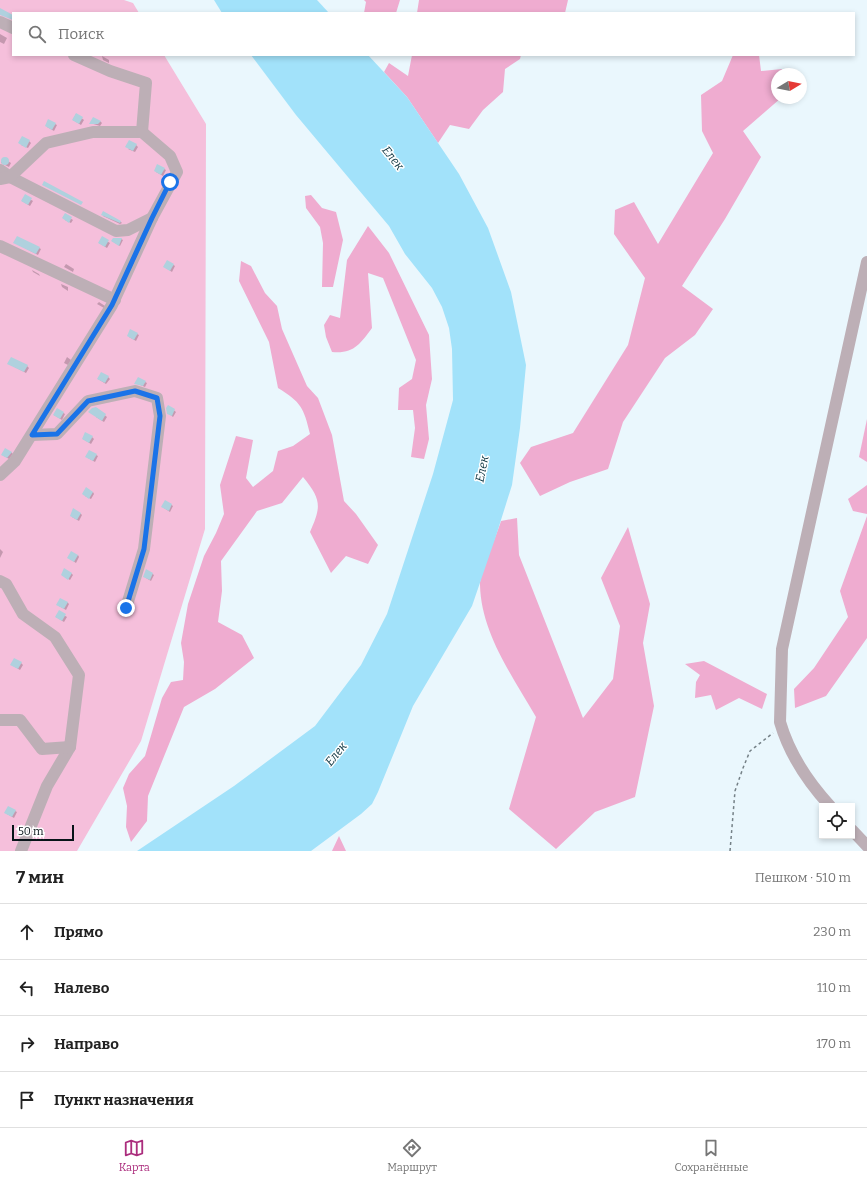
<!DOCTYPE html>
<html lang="ru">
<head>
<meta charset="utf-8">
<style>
	:root { --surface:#fff; --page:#f6f6f6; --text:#222; --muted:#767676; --line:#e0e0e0; --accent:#ab2d7d }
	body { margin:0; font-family:Bitter,serif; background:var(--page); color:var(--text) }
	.controls { position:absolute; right:12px; bottom:12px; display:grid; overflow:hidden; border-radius:0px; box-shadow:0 2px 6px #0003 }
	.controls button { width:36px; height:36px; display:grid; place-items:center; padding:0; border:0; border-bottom:1px solid var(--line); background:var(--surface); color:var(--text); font:20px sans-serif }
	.compass { position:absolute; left:771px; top:68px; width:36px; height:36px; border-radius:50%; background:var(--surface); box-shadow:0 2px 6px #0003; rotate:80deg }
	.scale { position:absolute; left:12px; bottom:10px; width:62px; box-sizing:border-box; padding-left:4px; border:2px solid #071318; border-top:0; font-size:11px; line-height:14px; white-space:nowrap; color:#071318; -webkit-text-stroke:3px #fff; paint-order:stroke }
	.stop { position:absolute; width:12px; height:12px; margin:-9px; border:3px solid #1a73e8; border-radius:50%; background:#fff }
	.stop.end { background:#1a73e8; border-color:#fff; box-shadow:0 1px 4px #0008 }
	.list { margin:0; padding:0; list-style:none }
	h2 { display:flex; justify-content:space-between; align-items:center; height:52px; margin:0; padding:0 16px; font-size:17px }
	h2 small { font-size:13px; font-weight:400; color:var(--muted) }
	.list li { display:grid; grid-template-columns:26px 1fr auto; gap:12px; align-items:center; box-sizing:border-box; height:56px; padding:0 16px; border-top:1px solid var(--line) }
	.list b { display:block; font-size:15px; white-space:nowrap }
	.list em { font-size:13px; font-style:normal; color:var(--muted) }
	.icon { flex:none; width:22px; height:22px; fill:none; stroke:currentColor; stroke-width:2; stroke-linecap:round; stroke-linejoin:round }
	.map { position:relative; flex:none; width:867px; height:851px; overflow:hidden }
	.search { position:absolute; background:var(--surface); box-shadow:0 2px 6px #0003; left:12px; right:12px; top:12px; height:44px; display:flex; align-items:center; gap:10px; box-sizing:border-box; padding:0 14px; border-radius:0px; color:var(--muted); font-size:15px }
	.sheet { height:276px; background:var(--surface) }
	nav { display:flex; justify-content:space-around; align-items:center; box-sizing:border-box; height:56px; border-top:1px solid var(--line); background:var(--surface); font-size:11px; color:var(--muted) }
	nav a { display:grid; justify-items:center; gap:2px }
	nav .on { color:var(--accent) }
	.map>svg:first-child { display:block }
	.green { fill:#f5bfdb }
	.forest { fill:#efacd0 }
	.water { fill:#a2e2fa }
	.shadow { fill:#0003 }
	.building { fill:#afd1de }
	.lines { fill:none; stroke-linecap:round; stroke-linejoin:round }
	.path { stroke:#758187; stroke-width:1.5; stroke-dasharray:3 3; stroke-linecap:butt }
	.minor { stroke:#bdafb6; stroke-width:12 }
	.route { stroke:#1a73e8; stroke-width:5 }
	.labels { text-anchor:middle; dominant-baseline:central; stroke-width:3; stroke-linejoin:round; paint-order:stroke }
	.water-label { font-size:12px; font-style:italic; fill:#09313d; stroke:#fff }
</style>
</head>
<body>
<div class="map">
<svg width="867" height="851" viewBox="0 0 867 851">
	<rect width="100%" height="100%" fill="#eaf7fd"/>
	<path class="green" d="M0,0H124L133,3L139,13H13V55H164L206,124L205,529L141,741L77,851H0Z"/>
	<g class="forest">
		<path d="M364,0H400L396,13H364L366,2Z"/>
		<path d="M419,0H568L565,13H417Z"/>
		<path d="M412,55H521L520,59L505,69L503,92L483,110L469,129L450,125L438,143L407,97L384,72L389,63L408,76Z"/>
		<path d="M733,55H759L761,71L782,69L783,74H777V98H781L743,131L761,157L725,219L682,286L713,309L695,335L665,358L623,422L608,469L570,482L540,496L520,463L531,447L573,433L628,345L645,278L614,234L615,210L634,202L658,244L713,153L702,131L701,95L722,81Z"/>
		<path d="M311,195L322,208L336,212L343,240L333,287H322L323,243L320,227L306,208L305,196Z"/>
		<path d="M368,226L389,253L429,335L432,379L426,405L429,439L424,459L411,457L415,428L413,410H398L399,388L412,379L416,360L383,278L368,273L372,328C360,344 354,354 332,352L326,337L324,325L330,315L340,318L347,260Z"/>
		<path d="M241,261L251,266L265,293L277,306L282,329L307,386L318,398L332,435L344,501L356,514L378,545L368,564L346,556L331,573L310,532C321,507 322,500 303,477L282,503L257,511L221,561L222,591L218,622L242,635L254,658L215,689L184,707L148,796L147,821L131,842L126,827L127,806L123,788L129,774L145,756L162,698L171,682L183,680L184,662L181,643L188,604L204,556L216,533L224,514L220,485L236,436L253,440L246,478L253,487L273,471L278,451L293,446L310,434C304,408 301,402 278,388L269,342L239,281Z"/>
		<path d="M867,419V462L859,457Z"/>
		<path d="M867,485V514L853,511L848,499Z"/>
		<path d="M867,516V638L826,696L795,708L794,689L814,668L848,617L840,591Z"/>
		<path d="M517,518L519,555L583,718L613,679L620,626L601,578L628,527L650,604L643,643L654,706L635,797L595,812L556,849L509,809L536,717C513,677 481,633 480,585C479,576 497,534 501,521Z"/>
		<path d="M704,661L767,694L762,709L739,698L716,710L711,695L695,698L696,682L700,675L685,664Z"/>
		<path d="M339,836L346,851H332Z"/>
	</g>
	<g class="water">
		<path d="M214,0H317L329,13H222Z"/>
		<path d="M251,55H368L407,97L459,174L488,228L511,292L526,365L520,428L512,485L495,539L472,606L413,706L378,792L372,804L361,814L311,851H137L234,786L315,726L361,665L387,614L433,474L453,400L452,349L449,328L442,307L432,288L405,254L389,226L296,115Z"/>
	</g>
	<g class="shadow">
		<path d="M0,34L7,38L4,44L0,42Z"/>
		<path d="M102,56L109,60V63L103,60Z"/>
		<path d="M76,114L84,120L81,125L73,120Z"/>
		<path d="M100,121L102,123L100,126L90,123Z"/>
		<path d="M55,124L57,125L54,131L47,127Z"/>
		<path d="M29,141L31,143L28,148L21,145Z"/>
		<path d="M136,145L138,147L135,152L128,149Z"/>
		<path d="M3,158L11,163L9,167L1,163Z"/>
		<path d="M164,169L166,170L163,176L156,172Z"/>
		<path d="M25,196L33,201L30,206L22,201Z"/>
		<path d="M103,213L121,222L122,223L120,224L103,216Z"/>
		<path d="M65,215L73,220L71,223L65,220Z"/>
		<path d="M102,238L110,243L107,248L99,243Z"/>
		<path d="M121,239L123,240L120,246L112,241Z"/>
		<path d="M15,243L39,248L41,249L38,255Z"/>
		<path d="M167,261L175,266L172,272L166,268Z"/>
		<path d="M66,264L74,269L73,272L64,267Z"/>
		<path d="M32,270L39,274L40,276L33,272Z"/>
		<path d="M61,284L68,287V291L62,287Z"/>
		<path d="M99,302L105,306L104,308L97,304Z"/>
		<path d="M137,334L139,335L136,341L129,337Z"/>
		<path d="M67,357L71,360L68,365L64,363Z"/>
		<path d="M9,364L27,366L29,368L26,373Z"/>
		<path d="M108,377L110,379L106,384L98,379Z"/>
		<path d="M145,382L147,383L145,387L136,383Z"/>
		<path d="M168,406L176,412L173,417L168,413Z"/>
		<path d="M96,408L107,417L104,422L96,417Z"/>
		<path d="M57,409L65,414L62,420L54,415Z"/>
		<path d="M92,437L94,439L91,444L83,439Z"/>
		<path d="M11,452L13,454L9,459L4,456Z"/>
		<path d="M96,455L98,456L95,462L88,458Z"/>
		<path d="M93,492L94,494L91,499L85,496Z"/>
		<path d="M165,501L173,506L170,512L164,508Z"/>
		<path d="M80,513L82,515L79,521L72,517Z"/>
		<path d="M0,549L3,552L0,558Z"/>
		<path d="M78,555L79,557L76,563L70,559Z"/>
		<path d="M146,570L154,575L151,581L146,578Z"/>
		<path d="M71,573L73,575L70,580L62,575Z"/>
		<path d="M67,602L69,604L66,610L59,606Z"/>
		<path d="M59,612L67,617L64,622L56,617Z"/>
		<path d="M21,663L23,665L20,670L12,665Z"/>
		<path d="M15,811L17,812L14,818L7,814Z"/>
	</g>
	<g class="building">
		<path d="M0,8L13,15V20L0,15Z"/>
		<path d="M76,113L83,117L79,124L72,120Z"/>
		<path d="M93,117L101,121L98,124H89Z"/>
		<path d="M48,119L56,123L52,130L45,126Z"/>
		<path d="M22,136L30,140L26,148L18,143Z"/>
		<path d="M129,140L137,144L133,151L125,147Z"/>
		<circle cx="5" cy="161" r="4"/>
		<path d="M157,164L165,168L161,175L154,171Z"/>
		<path d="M44,181L83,202L81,205L42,185Z"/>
		<path d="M25,194L32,198L28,205L21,201Z"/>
		<path d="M103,211L121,221L120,223L101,215Z"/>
		<path d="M65,213L72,217L69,223L62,218Z"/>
		<path d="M17,236L40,247L36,254L13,243Z"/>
		<path d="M102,236L109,240L105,247L98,243Z"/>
		<path d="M113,238H122L119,246L111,241Z"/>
		<path d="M167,260L174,264L170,271L163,267Z"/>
		<path d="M130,329L138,333L134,340L127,336Z"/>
		<path d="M11,357L28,365L24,372L7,364Z"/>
		<path d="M101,372L109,376L105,383L97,379Z"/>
		<path d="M138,377L146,381L143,386L134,384Z"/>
		<path d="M168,405L175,409L172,416L167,414L166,408Z"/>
		<path d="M96,407L106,414L102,421L88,412L92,408Z"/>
		<path d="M57,408L64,412L60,419L53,415Z"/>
		<path d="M85,432L93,436L89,443L82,439Z"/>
		<path d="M5,448L12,452L7,458L1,455Z"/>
		<path d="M89,450L97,454L93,461L85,457Z"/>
		<path d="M86,487L93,492L89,499L82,494Z"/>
		<path d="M165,500L172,504L169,511L161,507Z"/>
		<path d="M73,508L81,513L77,520L70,516Z"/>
		<path d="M71,551L78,555L74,562L67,558Z"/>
		<path d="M64,568L72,573L68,580L61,575Z"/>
		<path d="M146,569L153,573L150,580L143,577Z"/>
		<path d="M60,598L68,602L64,609L56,605Z"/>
		<path d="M59,610L66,614L62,621L55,617Z"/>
		<path d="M14,658L22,662L18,669L10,665Z"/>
		<path d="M8,806L16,810L12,817L4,813Z"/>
	</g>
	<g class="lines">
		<path class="path" d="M730,851L735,791L743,768L750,751L773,733"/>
		<g class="minor">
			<path d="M0,22L13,28"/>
			<path d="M0,170L10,177L116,231L128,230L152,218"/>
			<path d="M0,179L10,177L46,143L93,132H142L146,83L110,71L74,55"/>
			<path d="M0,246L115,300"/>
			<path d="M32,435L57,434L88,401L135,391L157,398L160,416L144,549L126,608"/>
			<path d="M0,475L15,461L112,305L152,218L177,172L170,156L142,132"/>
			<path d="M0,581L6,584L23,614L55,637L79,675L70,747L47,786L21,851"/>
			<path d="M0,720H20L42,749L70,747"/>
			<path d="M830,806C808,782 789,753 780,722L782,649L867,262"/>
			<path d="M852,830L867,846"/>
		</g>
	</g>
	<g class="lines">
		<path class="route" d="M126,608L144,549L160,416L157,398L135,391L88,401L57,434L32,435L112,305L152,218L170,182"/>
	</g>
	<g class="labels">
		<g class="water-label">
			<text transform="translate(393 158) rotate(51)">Елек</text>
			<text transform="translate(482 469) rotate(-78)">Елек</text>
			<text transform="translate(336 754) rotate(-51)">Елек</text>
		</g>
	</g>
</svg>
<div class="controls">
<button><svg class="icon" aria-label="locate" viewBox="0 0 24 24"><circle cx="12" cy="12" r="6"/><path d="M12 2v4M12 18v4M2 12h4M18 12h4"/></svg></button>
</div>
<svg class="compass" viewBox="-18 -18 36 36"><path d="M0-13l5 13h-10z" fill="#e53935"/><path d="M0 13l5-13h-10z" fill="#767676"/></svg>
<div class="scale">50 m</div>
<div class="stop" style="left:170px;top:182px"></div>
<div class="stop end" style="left:126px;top:608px"></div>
<div class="search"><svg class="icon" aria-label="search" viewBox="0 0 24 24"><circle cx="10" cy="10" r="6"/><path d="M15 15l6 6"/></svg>Поиск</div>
</div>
<section class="sheet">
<h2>7 мин<small>Пешком · 510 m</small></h2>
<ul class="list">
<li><svg class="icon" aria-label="ahead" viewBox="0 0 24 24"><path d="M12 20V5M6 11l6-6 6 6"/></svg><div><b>Прямо</b></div><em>230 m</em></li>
<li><svg class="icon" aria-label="left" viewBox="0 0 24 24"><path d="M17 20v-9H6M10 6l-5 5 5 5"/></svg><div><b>Налево</b></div><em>110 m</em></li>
<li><svg class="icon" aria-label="right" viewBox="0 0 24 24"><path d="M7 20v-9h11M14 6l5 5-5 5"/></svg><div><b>Направо</b></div><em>170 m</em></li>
<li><svg class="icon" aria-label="arrive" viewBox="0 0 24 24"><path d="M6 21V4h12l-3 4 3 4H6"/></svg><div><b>Пункт назначения</b></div></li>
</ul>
</section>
<nav>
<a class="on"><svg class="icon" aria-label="map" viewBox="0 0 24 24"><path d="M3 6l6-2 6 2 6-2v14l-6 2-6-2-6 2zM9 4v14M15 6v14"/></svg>Карта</a>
<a><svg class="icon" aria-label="directions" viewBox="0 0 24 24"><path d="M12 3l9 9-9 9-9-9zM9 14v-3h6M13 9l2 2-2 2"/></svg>Маршрут</a>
<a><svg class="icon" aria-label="saved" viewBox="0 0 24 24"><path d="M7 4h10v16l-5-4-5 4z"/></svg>Сохранённые</a>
</nav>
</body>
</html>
